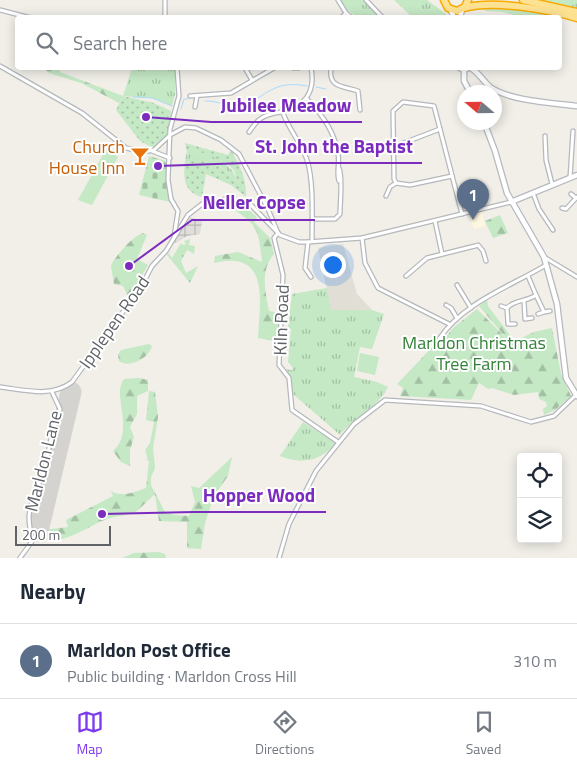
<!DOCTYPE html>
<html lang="en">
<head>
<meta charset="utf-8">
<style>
	:root { --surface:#fff; --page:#f6f6f7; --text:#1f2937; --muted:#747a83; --line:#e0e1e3; --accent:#7c3aed }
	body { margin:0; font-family:"Titillium Web",sans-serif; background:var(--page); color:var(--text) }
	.controls { position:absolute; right:15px; bottom:15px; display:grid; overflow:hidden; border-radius:5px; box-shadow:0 2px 12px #0003 }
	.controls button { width:45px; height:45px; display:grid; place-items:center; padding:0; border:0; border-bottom:1px solid var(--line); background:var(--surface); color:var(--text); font:25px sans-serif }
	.compass { position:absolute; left:457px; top:85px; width:45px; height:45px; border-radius:50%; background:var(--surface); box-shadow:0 2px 12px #0003; rotate:290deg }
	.scale { position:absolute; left:15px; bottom:12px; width:96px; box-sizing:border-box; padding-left:5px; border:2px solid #5f6368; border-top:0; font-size:14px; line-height:18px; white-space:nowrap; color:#5f6368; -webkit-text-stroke:4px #fff; paint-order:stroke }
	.you { position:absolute; left:332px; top:264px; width:18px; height:18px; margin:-12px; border:4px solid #fff; border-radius:50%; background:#1a73e8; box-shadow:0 0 0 8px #1a73e833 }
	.badge { display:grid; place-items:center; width:32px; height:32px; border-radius:50%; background:var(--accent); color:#fff; font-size:16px; font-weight:700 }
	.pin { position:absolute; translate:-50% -41px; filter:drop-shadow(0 1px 2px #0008) }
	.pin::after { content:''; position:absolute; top:26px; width:18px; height:15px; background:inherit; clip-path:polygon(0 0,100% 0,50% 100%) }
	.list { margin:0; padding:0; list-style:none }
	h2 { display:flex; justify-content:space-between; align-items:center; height:65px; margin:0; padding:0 20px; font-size:21px }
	h2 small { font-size:16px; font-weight:400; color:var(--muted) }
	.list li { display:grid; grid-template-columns:32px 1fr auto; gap:15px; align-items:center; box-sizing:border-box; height:75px; padding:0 20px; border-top:1px solid var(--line) }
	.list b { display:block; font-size:19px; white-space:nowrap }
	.list p { margin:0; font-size:16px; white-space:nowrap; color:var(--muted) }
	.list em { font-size:16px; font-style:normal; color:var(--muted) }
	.icon { flex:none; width:28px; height:28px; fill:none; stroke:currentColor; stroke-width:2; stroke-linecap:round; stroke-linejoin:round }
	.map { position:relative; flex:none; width:577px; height:558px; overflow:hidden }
	.search { position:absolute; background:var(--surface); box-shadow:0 2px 12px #0003; left:15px; right:15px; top:15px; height:55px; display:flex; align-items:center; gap:12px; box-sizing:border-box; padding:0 18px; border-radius:5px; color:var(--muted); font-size:19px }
	.sheet { height:140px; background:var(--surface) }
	nav { display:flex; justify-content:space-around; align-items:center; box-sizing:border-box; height:70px; border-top:1px solid var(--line); background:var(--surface); font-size:14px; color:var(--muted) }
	nav a { display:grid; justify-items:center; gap:2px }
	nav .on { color:var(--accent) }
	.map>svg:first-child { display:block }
	.commercial { fill:#fef7e0 }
	.industrial { fill:url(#industrial-grid) }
	.education { fill:#e1ded6 }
	.grass { fill:url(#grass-tufts) }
	.forest { fill:url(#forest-firs) }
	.cemetery { fill:url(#cemetery-stones) }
	.park { fill:url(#park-dots) }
	.garden { fill:#c5e8c5 }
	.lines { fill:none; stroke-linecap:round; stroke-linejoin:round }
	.stream { stroke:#aadaff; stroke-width:1 }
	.runway { stroke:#d4d3d0; stroke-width:21 }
	.street-casing { stroke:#b5b8bc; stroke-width:5.5 }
	.secondary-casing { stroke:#b6babf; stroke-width:7 }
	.highway-casing { stroke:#f9ab00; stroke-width:9 }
	.street { stroke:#fff; stroke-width:3 }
	.secondary { stroke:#fff; stroke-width:4.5 }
	.highway { stroke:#fde293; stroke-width:6 }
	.labels { text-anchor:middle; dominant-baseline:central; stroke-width:4; stroke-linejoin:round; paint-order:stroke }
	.food-label { font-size:18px; fill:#c56008; stroke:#fff; text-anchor:end }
	.street-label { font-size:18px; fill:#5f6368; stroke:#fff }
	.park-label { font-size:18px; fill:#348238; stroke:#fff }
	.leader { fill:none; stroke:#7b2cbf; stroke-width:2 }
	.callout-dot { fill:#7b2cbf; stroke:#fff; stroke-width:2 }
	.callout-label { font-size:19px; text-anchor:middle; font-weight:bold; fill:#7b2cbf; stroke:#fff; stroke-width:4; stroke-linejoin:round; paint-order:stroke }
</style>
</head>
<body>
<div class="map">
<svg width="577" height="558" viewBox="0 0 577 558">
	<defs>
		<pattern id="industrial-grid" width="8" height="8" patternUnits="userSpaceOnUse" patternTransform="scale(1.25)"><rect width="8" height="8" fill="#e0deda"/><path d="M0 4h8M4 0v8" fill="none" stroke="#b9b8b5"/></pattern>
		<pattern id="grass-tufts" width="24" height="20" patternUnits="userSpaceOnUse" patternTransform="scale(1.25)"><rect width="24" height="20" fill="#c5e8c5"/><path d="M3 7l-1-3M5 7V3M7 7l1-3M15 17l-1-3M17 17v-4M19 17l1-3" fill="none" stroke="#a3c0a4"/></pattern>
		<pattern id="forest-firs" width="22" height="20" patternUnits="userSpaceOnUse" patternTransform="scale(1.25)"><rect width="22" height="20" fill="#c5e8c5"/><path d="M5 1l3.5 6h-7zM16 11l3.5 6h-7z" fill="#a3c0a4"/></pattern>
		<pattern id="cemetery-stones" width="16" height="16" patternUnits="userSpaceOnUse" patternTransform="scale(1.25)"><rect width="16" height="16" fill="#c5e8c5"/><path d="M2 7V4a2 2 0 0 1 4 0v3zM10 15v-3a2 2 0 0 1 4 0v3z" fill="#a3c0a4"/></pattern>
		<pattern id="park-dots" width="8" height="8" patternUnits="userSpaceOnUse" patternTransform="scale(1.25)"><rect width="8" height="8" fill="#c5e8c5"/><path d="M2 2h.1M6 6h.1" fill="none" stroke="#a3c0a4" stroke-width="1.8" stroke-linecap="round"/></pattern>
	</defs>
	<rect width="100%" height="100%" fill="#f1efe8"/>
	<path class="commercial" d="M481,210L485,226L474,229L468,213Z"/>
	<path class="industrial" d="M189,217L202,221L200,234L187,236L176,243L173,242Z"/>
	<path class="education" d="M343,244L357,294L372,310H331L318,248Z"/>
	<g class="grass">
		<path d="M340,0H363L381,17C358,17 354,20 340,0Z"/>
		<path d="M394,0H427L450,17H412Z"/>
		<path d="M538,0H577V9Z"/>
		<path d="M483,7L521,10L558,17H522L502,12L485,11Z"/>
		<path d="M132,68H175V94L172,106L152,98L123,96Z"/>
		<path d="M191,150C209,153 231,161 237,180L235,181C223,162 206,163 185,161L187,152Z"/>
		<path d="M190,239L189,245L195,246L194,254L187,250L181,261L186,273L198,266L190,283L167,255L174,249L169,254L172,258L181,243L183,245L186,244L184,241Z"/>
		<path d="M327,288L331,310H372L384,314L372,349L360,347L354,377L377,382L388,387C377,409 355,416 340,435L293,394L289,376L284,369L292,370L293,368L288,362L291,329L288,327L292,294Z"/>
		<path d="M303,422L336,443C321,461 302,465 280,456Z"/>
	</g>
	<g class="forest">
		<path d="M44,68H61L60,72L123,96L119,103L81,83L49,73Z"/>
		<path d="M236,207L249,210L257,217L254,222L270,238L274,254C260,270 265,291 269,311L280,313L275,341L258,338C260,301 270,249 214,263L215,256L238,252L262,262C258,231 260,227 233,209Z"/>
		<path d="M500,215L508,233L493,238L485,221Z"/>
		<path d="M143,233L147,235L137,259L148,265L129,298L123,286L114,284L111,266C114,257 134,235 143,233Z"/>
		<path d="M487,299L488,306L513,339H507L479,306Z"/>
		<path d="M477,309L511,343L534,332L552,328L561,374L571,396L555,410L544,415L543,409L547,406L546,402L539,399L538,392L514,395L492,388L488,389L479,383L471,400L400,396L403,388L397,384L400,381L438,341L441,343L453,328Z"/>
		<path d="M149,344L152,346C149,358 129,369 119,361L118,355L121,350Z"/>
		<path d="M139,378L148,380V391L137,396V414L130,427L134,437L130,450V466L121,462L113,451C136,432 111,394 124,379Z"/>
		<path d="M149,391L155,392L158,417L153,448L155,467L151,478V485L165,512L174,515L189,516L195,502L191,486L199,488L232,457L228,476L214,496L205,523L201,549L187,548V522L159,521L155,494C149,499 144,505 138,510C128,517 115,515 104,520C89,526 54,551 40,535L42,530L68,527L66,520L113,496L111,491C121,498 135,492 146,488L149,461L145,459H148L145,450L150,443L154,422L146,420Z"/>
		<path d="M159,552L165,554L166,558H122L134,553Z"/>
	</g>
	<path class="cemetery" d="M149,156L169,162L168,183L170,202L139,195Z"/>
	<g class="park">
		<path d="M123,96L154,103L171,111C170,126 169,142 153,148L140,141L116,110Z"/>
		<path d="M185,143L228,155L231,150C239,164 247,179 246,197L231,185L206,174L202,197C184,192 183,179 185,161L193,157C209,162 225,166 235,181L237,180C236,176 235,171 232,168C226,161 195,147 187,152Z"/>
	</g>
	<g class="garden">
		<path d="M106,149L118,157L92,205L78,200Z"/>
		<path d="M360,353L379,357L375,375L357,371Z"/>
	</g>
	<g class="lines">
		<g class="stream">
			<path d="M536,17L537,18"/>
			<path d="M316,87L326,89"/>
			<path d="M133,97L152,98L172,106"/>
			<path d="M205,101C219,100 232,110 247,104C269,93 277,80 307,86"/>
			<path d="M181,109L184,99H188"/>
		</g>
		<path class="runway" d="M38,531L71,392"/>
		<g class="street-casing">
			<g id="street">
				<path d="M338,0L346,13L341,18"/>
				<path d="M366,0L383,18"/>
				<path d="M0,10L31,18"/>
				<path d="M346,13L352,18"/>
				<path d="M115,18H134"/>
				<path d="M165,18V0"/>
				<path d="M0,66L82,113L126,148L143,152L154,150L170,135L185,127L196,128L221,140L239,154L268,209L278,233"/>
				<path d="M245,68L252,80"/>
				<path d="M293,68H299"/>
				<path d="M331,68C328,88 343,86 358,91L360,110"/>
				<path d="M190,96L231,93L274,68"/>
				<path d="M307,99C321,113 335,133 338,154C340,164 336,172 339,181"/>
				<path d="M195,107L197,96"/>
				<path d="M283,112C283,119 303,147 307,160C314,181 312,218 312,241"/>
				<path d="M249,132C252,128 255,123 259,120C264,115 274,113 281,112C304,108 316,92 311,68"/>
				<path d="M545,136L546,160L552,184"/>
				<path d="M393,147L440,129"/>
				<path d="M152,151L170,158"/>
				<path d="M570,178L573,131"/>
				<path d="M396,183L394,179L393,111L403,102L434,106L462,214"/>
				<path d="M533,193L539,209L553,230"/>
				<path d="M571,194L576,198"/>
				<path d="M386,196L390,187L396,183L410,185L452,176"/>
				<path d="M562,208L566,209L577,197"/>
				<path d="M312,219H335L340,214C340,202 343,177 339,168"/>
				<path d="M435,221L442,254"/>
				<path d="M278,233L274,238L283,275L279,365L289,378L292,410L338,442"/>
				<path d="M174,237L178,211L171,199L168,180L170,129L179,96L177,68"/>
				<path d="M362,238L365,263L378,288L449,324"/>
				<path d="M308,242L305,268L311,277"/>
				<path d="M544,257L577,277"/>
				<path d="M406,276L427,258L475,246L478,245L483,251L486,261"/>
				<path d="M457,285L471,308"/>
				<path d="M536,295L544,312L538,314"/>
				<path d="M524,301L525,319L532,318"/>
				<path d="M446,305L451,308L457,318"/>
				<path d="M501,306L507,308"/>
				<path d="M544,312L550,311"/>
				<path d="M515,324H508L507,308C515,299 527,302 536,295L528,276"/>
				<path d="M439,339C463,303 509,287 546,265"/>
				<path d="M0,387C25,390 51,398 72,382L141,287L152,266L166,251L188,215L202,204L226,199L248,202L280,235L299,242H308L362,238L511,202"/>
				<path d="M20,558L33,540C23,509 34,500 43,473C50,452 50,430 60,409L52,392"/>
				<path d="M279,558L289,524L316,471L354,424L385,400L481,406L531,422L554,416L576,395"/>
			</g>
		</g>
		<g class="secondary-casing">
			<g id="secondary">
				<path d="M451,10L454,18"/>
				<path d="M460,18L462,9"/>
				<path d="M460,68L464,70L468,68"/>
				<path d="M471,68C479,73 483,81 490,87C510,101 553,103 577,106"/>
				<path d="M464,70V81L470,92"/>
				<path d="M484,122L495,151L507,193L544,257L557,304L566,378L577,396"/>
				<path d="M511,202L577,175"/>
			</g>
		</g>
		<g class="highway-casing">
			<g id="highway">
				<path d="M444,0L448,8L457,11L465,7L468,0"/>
				<path d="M523,0L577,12"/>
				<path d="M464,8C494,0 546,9 577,18"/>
			</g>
		</g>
		<use href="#street" class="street"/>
		<use href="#secondary" class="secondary"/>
		<use href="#highway" class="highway"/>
	</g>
	<defs>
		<g id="bar-bare" transform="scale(1.5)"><path d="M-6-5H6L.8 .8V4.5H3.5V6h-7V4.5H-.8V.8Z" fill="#e8710a" stroke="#fff" stroke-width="2.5" paint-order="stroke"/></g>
	</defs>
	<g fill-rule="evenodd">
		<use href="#bar-bare" x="140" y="156"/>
	</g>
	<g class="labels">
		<g class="food-label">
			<text x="125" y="146">Church<tspan x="125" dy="21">House Inn</tspan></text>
		</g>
		<g class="street-label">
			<text transform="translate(281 320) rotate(-88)">Kiln Road</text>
			<text transform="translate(114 322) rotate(-55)">Ipplepen Road</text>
			<text transform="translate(43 461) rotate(-76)">Marldon Lane</text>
		</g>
		<g class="park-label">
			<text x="474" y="342">Marldon Christmas<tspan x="474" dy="21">Tree Farm</tspan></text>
		</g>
	</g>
	<path class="leader" d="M146 117L211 122H362M158 166L245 163H422M129 266L192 220H315M102 514L193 512H326"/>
	<g class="callout-dot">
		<circle cx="146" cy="117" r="5"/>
		<circle cx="158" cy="166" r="5"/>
		<circle cx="129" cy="266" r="5"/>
		<circle cx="102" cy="514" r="5"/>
	</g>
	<g class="callout-label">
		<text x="286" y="112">Jubilee Meadow</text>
		<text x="334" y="153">St. John the Baptist</text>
		<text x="254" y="209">Neller Copse</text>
		<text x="259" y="502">Hopper Wood</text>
	</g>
</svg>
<div class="controls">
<button><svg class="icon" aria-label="locate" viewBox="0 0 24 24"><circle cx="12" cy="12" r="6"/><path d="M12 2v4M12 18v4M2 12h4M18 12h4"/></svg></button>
<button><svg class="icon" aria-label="layers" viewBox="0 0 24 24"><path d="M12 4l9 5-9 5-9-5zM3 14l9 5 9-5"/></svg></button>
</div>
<svg class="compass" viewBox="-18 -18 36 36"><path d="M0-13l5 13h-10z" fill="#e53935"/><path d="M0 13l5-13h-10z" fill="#747a83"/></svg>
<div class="scale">200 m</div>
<div class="you"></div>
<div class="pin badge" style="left:473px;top:220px;background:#5c6f8a">1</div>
<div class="search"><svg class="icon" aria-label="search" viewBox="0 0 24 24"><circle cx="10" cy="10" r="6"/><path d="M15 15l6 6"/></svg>Search here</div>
</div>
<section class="sheet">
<h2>Nearby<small></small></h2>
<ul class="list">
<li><span class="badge" style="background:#5c6f8a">1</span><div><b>Marldon Post Office</b><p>Public building · Marldon Cross Hill</p></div><em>310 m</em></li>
</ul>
</section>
<nav>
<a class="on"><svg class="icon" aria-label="map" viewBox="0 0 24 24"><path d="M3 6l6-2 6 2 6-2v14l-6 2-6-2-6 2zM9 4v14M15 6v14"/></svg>Map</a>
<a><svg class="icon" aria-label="directions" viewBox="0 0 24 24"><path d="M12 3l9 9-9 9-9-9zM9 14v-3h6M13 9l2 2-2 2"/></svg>Directions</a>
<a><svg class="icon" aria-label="saved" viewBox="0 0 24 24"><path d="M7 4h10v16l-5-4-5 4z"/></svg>Saved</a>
</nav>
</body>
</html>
